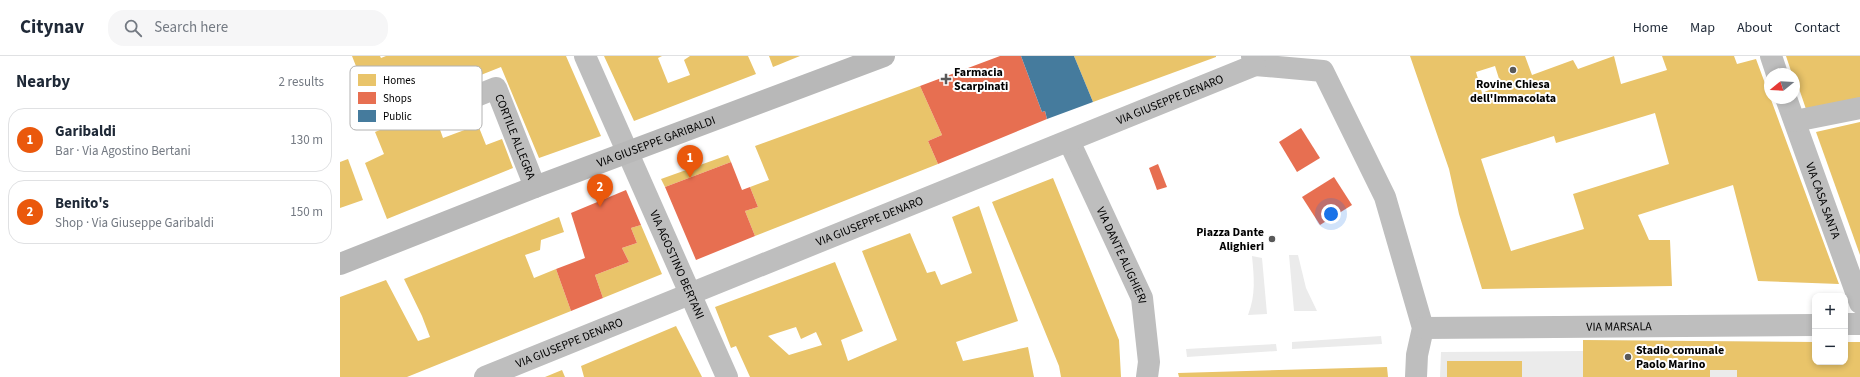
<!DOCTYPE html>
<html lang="en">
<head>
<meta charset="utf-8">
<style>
	:root { --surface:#fff; --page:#f6f6f7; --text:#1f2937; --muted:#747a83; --line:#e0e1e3; --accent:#ea580c }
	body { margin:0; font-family:"Source Sans 3",sans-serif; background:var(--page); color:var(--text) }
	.controls { position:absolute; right:12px; bottom:12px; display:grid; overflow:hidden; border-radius:8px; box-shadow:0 2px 6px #0003 }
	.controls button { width:36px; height:36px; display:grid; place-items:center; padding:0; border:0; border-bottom:1px solid var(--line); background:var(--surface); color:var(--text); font:20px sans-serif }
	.compass { position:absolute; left:1424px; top:12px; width:36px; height:36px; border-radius:50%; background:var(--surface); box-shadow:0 2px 6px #0003; rotate:252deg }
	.you { position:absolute; left:991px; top:158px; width:14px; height:14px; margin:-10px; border:3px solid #fff; border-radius:50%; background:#1a73e8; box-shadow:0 0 0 6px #1a73e833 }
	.badge { display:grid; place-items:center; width:26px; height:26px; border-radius:50%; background:var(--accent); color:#fff; font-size:13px; font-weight:700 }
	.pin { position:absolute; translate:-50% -33px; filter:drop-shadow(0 1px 2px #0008) }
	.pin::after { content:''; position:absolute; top:21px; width:14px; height:12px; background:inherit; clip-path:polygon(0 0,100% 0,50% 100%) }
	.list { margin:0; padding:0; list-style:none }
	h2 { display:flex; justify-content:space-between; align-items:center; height:52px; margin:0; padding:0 16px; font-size:17px }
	h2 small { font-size:13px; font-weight:400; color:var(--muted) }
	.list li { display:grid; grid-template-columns:26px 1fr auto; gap:12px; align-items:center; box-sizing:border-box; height:64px; margin:0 8px 8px; padding:0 8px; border:1px solid var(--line); border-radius:16px }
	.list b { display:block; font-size:15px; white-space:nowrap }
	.list p { margin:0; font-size:13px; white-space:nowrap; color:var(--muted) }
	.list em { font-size:13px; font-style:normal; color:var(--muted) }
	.icon { flex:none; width:22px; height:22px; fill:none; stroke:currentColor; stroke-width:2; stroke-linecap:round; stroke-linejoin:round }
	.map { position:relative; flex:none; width:1520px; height:321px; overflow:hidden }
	header { display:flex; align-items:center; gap:24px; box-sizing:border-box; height:56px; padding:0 20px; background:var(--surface); border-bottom:1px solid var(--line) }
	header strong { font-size:19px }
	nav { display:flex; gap:22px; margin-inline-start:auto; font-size:14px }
	.search { width:280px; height:36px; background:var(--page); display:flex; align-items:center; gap:10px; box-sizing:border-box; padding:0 14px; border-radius:16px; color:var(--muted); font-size:15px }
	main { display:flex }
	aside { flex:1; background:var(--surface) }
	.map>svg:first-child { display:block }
	.green { fill:#ebebeb }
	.homes { fill:#e9c46a; fill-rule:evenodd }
	.shops { fill:#e76f51 }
	.public { fill:#457b9d }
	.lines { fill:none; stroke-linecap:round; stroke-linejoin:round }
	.street { stroke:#bebebe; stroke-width:22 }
	.secondary { stroke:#b8b8b8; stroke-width:22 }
	.poi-dot { fill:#595959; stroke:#fff; stroke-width:1.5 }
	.labels { text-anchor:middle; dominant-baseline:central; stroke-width:4; stroke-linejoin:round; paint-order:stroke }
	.poi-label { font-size:12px; font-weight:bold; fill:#000; stroke:#fff; text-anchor:start }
	.street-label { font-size:12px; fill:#000; stroke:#fff }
	.key { fill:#fff; stroke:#b2b2b2; stroke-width:1 }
	.key-label { font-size:11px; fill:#000 }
</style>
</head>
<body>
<header>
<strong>Citynav</strong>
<div class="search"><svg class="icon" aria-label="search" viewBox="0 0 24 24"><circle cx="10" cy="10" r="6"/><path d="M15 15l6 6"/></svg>Search here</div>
<nav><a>Home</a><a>Map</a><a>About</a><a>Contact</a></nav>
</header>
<main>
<aside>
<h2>Nearby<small>2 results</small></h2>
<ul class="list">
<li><span class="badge">1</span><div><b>Garibaldi</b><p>Bar · Via Agostino Bertani</p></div><em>130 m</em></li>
<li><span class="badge">2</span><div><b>Benito's</b><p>Shop · Via Giuseppe Garibaldi</p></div><em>150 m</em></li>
</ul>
</aside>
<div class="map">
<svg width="1520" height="321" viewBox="0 0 1520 321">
	<rect width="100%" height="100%" fill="#fff"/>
	<g class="green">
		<path d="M949,199H958L966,232L977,255H954Z"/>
		<path d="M912,200L922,202L927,258L908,259C916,239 914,221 912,200Z"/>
		<path d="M1041,280L1042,288L952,293V286Z"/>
		<path d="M1243,284L1475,286V306H1505V286H1520V321H1100L1101,296L1243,295Z"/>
		<path d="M936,288L937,295L847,301L846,293Z"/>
	</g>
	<g class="homes">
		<path d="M12,0H40L41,2L46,0H226L261,80L199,102L161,11L88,40L103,82L138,69L146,89L162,83L173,112L47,163L25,107L44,98L35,76L66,63L61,51L36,61Z"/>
		<path d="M264,0H322L318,2L328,27L350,19L344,4L350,0H408L416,18L294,65Z"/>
		<path d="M429,0H460L433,11Z"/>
		<path d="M734,0H876V1L753,46Z"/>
		<path d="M1070,0H1185L1192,19L1233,4L1238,13L1274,0L1281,28L1327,14L1322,0H1394L1397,8L1416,3L1499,228L1418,225L1393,129L1298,159L1309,184H1330L1332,230L1142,233L1119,158L1109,113ZM1155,10L1161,29L1142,37L1136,16ZM1315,57L1329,108L1233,138L1244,173L1171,195L1141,103L1214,80L1216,87Z"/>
		<path d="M1446,0H1520V45L1467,56L1454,18H1452Z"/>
		<path d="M580,30L602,79L588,85L598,108L415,180L405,155L418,151L410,131L429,124L415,90Z"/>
		<path d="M1520,66V199L1476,76Z"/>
		<path d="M388,99L391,106L325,131L321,123Z"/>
		<path d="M8,103L23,144L0,152V106Z"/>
		<path d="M713,122L779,284L781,321H721L719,310L652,146Z"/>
		<path d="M639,150L678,265L616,286L623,305L688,291L694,321H410L396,290L391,292L375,251L495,206L523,275L501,284L508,305L557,284L522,195L570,177L587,217L595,215L601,229L617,223L632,217L612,161ZM456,271L461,283L476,276L482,289L449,299L428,280Z"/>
		<path d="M219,161L224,176L201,184L200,194L185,199L194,222L216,213L231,255L67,321H0V241L46,224L78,285L90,281L82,260L64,223Z"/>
		<path d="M301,169L322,218L263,242L255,219L289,206L282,192L297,187L291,172Z"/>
		<path d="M336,270L362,321H244L241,310Z"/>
		<path d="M1243,284L1475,286V306H1505V286H1520V321H1397V314H1370V321H1243Z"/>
		<rect x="1107" y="305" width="75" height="16"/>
		<path d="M1047,311L1048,321H839L838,317Z"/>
		<path d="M222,314L225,321H205Z"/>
	</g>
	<g class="shops">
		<path d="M660,0H681L702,56L705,55L707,63L598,108L588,85L602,79L580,30Z"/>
		<path d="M961,72L980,102L957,116L939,86Z"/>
		<path d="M391,106L402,134L410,131L418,151L405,155L415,180L356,204L325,131Z"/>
		<path d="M818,108L827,131L817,134L809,112Z"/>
		<path d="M994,121L1012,149L980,169L962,141Z"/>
		<path d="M286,134L301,169L291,172L297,187L282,192L289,206L255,219L263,242L231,255L216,213L245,202L231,157Z"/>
	</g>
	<path class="public" d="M681,0H734L753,46L707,63L705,55L702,56Z"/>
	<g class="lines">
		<g class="street">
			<path id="s1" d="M245,0L387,321"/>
			<path d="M912,0L915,9L983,15L1045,141L1083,272L1077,299L1076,321"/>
			<path d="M1431,0L1437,18"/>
			<path id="s2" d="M1446,42L1520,247"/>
			<path id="s3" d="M109,51L156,32L195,131"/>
			<path d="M1455,65L1520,52"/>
			<path id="s4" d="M729,85L802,242L809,306L807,321"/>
			<path d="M1505,268H1520"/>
			<path id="s5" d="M1083,272L1475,269"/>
			<path id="s6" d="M145,321L915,9"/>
		</g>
		<path class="secondary" id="s7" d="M0,208L195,131L544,0"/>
	</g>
	<g class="poi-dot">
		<circle cx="1173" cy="14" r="4"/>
		<path d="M604 17h4v4h4v4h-4v4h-4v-4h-4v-4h4z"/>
		<circle cx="932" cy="183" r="4"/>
		<circle cx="1288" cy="301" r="4"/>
	</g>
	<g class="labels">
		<g class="poi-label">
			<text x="614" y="16">Farmacia<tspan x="614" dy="14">Scarpinati</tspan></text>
			<text x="1173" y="28" text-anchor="middle">Rovine Chiesa<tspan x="1173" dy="14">dell'Immacolata</tspan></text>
			<text x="924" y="176" text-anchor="end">Piazza Dante<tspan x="924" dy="14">Alighieri</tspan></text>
			<text x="1296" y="294">Stadio comunale<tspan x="1296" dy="14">Paolo Marino</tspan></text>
		</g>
		<g class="street-label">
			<text stroke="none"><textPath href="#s6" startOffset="739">VIA GIUSEPPE DENARO</textPath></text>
			<text stroke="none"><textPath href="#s3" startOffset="103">CORTILE ALLEGRA</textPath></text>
			<text stroke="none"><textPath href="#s7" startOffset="339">VIA GIUSEPPE GARIBALDI</textPath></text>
			<text stroke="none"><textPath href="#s2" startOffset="109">VIA CASA SANTA</textPath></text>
			<text stroke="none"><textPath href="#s6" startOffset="415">VIA GIUSEPPE DENARO</textPath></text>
			<text stroke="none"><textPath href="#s4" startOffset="126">VIA DANTE ALIGHIERI</textPath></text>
			<text stroke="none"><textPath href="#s1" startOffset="228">VIA AGOSTINO BERTANI</textPath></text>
			<text stroke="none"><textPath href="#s5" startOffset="196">VIA MARSALA</textPath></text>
			<text stroke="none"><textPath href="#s6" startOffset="91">VIA GIUSEPPE DENARO</textPath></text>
		</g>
	</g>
	<rect x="10" y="10" width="132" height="64" rx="6" class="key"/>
	<rect x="18" y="18" width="18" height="12" fill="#e9c46a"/>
	<rect x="18" y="36" width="18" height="12" fill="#e76f51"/>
	<rect x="18" y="54" width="18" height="12" fill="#457b9d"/>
	<g class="key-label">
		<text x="43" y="28">Homes</text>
		<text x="43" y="46">Shops</text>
		<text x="43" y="64">Public</text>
	</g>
</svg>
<div class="controls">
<button>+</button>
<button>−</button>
</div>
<svg class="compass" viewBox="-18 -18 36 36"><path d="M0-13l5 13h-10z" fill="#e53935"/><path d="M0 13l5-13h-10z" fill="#747a83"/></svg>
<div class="you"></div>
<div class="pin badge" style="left:350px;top:122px">1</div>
<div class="pin badge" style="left:260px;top:151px">2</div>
</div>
</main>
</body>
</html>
